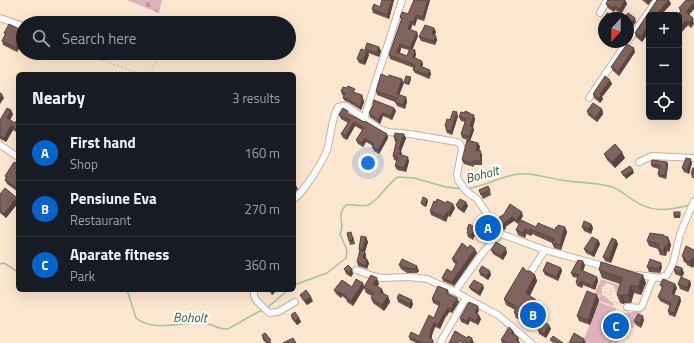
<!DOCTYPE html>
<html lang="en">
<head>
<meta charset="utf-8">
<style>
	:root { --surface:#171b24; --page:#20242c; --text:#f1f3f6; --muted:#9ea1a6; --line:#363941; --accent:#0163cc }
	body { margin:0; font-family:"Titillium Web",sans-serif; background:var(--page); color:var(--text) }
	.controls { position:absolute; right:12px; top:12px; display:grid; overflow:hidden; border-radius:6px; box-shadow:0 4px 16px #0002 }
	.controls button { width:36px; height:36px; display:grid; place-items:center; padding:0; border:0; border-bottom:1px solid var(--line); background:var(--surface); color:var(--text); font:20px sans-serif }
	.compass { position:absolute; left:598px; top:12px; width:36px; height:36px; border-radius:50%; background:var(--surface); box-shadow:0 4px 16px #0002; rotate:202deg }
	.you { position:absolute; left:368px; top:163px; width:14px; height:14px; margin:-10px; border:3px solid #fff; border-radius:50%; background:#1a73e8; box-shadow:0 0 0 6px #1a73e833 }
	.badge { display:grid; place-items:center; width:26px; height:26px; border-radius:50%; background:var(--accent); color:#fff; font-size:13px; font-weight:700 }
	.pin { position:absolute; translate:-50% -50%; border:2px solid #fff; box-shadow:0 1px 4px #0006 }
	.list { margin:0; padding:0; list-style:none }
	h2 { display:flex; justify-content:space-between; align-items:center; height:52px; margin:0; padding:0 16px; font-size:17px }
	h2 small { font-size:13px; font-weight:400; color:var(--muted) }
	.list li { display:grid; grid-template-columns:26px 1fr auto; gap:12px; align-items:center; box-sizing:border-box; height:56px; padding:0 16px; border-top:1px solid var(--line) }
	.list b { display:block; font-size:15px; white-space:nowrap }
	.list p { margin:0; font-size:13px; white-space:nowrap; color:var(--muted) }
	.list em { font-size:13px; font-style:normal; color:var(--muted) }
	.icon { flex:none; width:22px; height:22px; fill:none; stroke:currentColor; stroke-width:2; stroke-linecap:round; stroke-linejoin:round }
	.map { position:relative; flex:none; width:694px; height:343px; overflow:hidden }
	.search { position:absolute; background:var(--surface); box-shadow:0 4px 16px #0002; left:16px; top:16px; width:280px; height:44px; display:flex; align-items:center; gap:10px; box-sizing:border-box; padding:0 14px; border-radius:22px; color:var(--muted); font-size:15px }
	.panel { position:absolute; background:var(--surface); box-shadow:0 4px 16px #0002; left:16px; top:72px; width:280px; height:220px; border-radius:6px }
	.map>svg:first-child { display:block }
	.green { fill:#dfb1bd }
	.cemetery { fill:url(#cemetery-stones) }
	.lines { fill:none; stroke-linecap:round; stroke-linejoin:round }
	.stream { stroke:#a4c29e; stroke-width:1.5 }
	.minor-casing { stroke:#c6b39c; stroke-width:8 }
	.path { stroke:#ad9d8b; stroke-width:1; stroke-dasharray:1 3; stroke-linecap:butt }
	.minor { stroke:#fff; stroke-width:6 }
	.wall { fill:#6d554f; fill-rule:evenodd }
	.shaded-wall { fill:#594540 }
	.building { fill:#7f635c; stroke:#594540 }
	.labels { text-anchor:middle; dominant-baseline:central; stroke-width:4; stroke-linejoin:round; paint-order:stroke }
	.water-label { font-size:13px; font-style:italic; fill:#355d2c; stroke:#fff }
</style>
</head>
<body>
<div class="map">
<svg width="694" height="343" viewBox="0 0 694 343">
	<defs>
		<pattern id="cemetery-stones" width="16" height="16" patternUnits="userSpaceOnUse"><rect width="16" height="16" fill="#dfb1bd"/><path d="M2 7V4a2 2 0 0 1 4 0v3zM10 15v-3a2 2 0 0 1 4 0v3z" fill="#bf97a1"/></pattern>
	</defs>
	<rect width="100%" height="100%" fill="#fce7d0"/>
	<g class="green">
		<path d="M601,279L622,286L619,294L616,293L614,286L607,283L602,287V294L593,297Z"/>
		<path d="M603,295L614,304L613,306L595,299Z"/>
		<path d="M599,302L616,308L615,312L625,313L642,311L633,328L624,325L617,343H589L583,341Z"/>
	</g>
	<path class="cemetery" d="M127,0H162L159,13Z"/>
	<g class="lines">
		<g class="stream">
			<path d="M466,189C488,186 506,172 528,174C539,175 549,178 561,180C577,183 595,182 612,187C619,189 624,194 630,198C650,213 667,211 690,205"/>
			<path d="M0,264L4,263L18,272"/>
			<path d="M294,285L327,273L346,258L347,250L340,234C346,223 335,216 346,205C353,204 362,207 368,205C378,201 388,183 398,177L414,178L446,187L463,189"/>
			<path d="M127,290L136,318C155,333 182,321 204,323C212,324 220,330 228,329L258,312L264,310"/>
			<path d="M267,308L288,290"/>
		</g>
		<g class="minor-casing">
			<g id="minor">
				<path d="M600,13L607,0"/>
				<path d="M0,18L23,26"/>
				<path d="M628,41L657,0"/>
				<path d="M589,98L627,42"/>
				<path d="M364,118L378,128L388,132L410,134L457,142L460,144L462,149L457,175L458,180L466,191L477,199L501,234L545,250L607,267"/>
				<path d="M0,145L18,157"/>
				<path d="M639,162L652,156L694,158"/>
				<path d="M294,199C304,192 323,161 327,150C331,136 331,120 338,107L343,106H346L364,118L402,0"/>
				<path d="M356,270L373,276L382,278L409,277L427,279L456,292"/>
				<path d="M530,273L545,250"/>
				<path d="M637,275L660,278L667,275L673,263L680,234L694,201"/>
				<path d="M254,290V295L256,300L269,313L278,312L295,302"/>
				<path d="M466,298L498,315L531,343"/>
				<path d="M627,307L640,308L642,306L653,278"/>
				<path d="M440,343L466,298L456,292L458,287L484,251L501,234"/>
			</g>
		</g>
		<g class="path">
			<path d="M84,53L140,74"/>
			<path d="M150,74L160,53"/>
			<circle cx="608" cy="291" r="3"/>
			<path d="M610,294L615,303L621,305"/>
			<path d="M597,297L605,293"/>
			<path d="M613,320L617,319L620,322"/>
			<path d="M610,343L621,322H635"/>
		</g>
		<use href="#minor" class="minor"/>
	</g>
	<g class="wall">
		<path d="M382,0H394L389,19L373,13L372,9L380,7Z"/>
		<path d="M414,0H430L424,21L417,19L415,26L412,25L411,30L417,32L418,36L412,49L416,54L415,58L423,64L422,67L431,74L429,79L415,73L413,70L414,68L390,59L389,55L401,20L400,17L408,14ZM401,48L409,50L407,56L400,53Z"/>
		<path d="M625,0L627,4L621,14L615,10L614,12L608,8L606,4Z"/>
		<path d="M642,0H652L648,5Z"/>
		<path d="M657,0H669L671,4L661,15H649V32L642,42L636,37L635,33Z"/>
		<path d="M694,0V9L689,15L691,28L688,25L679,35V15L680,11L679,8Z"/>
		<path d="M434,28L436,32L435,35L437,40L435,45L421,41L419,37Z"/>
		<path d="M23,31V41L17,52L3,45L2,41L5,34L4,33Z"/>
		<path d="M379,47L381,51L379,57L368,53L369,55L365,65L359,63L357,59L366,50L365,49Z"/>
		<path d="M635,52L619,76L613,71L611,67Z"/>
		<path d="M411,79L409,85L405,84L404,82Z"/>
		<path d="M404,83L399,95L406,97L407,101L405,109L397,106L395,102L377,95L376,91Z"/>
		<path d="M612,84L602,97L603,99L600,103L594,98L593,94Z"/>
		<path d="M347,88L356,93L362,95L364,102L361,110L348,102L345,101L343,98L344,96L342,95L341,91Z"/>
		<path d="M373,104L394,108L396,111L392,120L383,116L380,124L370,117L369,113L373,105Z"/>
		<path d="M602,109L603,114L597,122L588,115L587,111Z"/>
		<path d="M465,113H470L475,119L473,127L474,130L470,141L462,138L461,134L465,122L461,121L459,117Z"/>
		<path d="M13,114L10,120L15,123L18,118V133L13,130L6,142L0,139V120Z"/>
		<path d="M339,115H349L387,134L388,138L379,154L374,151L372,147L373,146L366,142L363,147L358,144L356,140L362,130L355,126L347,140L343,138L341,134L348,123L341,119Z"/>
		<path d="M458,116L452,135L447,133L445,126L450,120Z"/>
		<path d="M394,137L406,138L401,151L402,155L409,161L406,172L397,170L395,166L397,161L394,160L393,156L396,142H395Z"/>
		<path d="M478,143L480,147L479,150H480L482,155V165H474V167L464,164L462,160Z"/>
		<path d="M604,154L625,158L615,168L607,160Z"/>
		<path d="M18,162V192L7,184L5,180L6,179L5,176Z"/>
		<path d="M667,162L668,165L666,179L659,177L658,174L659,169L652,167L651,164Z"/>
		<path d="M692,163L689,174L684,172L682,168Z"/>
		<path d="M694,168V178H692L691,173Z"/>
		<path d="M479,190H490L491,195L483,199Z"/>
		<path d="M0,194L17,198L18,201V203L6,218L0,213Z"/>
		<path d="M428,201L426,207L422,205L421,203Z"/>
		<path d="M466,202L468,206L464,213L458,209L456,205Z"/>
		<path d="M455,208L450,217L448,216L446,222L431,215L430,211Z"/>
		<path d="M680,214V218H674V216Z"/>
		<path d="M523,216L518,224L514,221L505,227L506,228L504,230L499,223L497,219Z"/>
		<path d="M591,224L593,228L591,234L584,231L582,227Z"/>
		<path d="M491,225L492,229L489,233L491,237L486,243L474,236L473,240L468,237L467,233L468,231L467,229L477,228Z"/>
		<path d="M536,227L555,230L558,227H565L567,232L561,250L554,248L552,243L532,234L531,236L526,234L525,238L518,235L516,230Z"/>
		<path d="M353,236L355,244L350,245L349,241Z"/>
		<path d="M366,237L368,242L365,252L366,255V259L369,263L367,269L358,266L357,262L360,252L359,249Z"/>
		<path d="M665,237H668L671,245L669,252L667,251L666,256L660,255L658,249L649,246L647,241Z"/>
		<path d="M598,240L600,244L594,257L586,253L584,249Z"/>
		<path d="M616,240L618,244L611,263L605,261L603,257Z"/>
		<path d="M468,248L477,253L454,286L443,281L442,278L452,272L456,264L454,263L452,259Z"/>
		<path d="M491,250L507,253L503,260L493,254Z"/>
		<path d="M694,250V264L693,268L687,265L686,263L684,262L682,256Z"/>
		<path d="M402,259L419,271L417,273H407L401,269L399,265Z"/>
		<path d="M585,265L583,271L597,277L598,281L595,290L583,285L582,288L577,286L576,282L577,278L573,277L571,273Z"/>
		<path d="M647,267H662L660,273L649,272Z"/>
		<path d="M561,268L562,271L558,281L545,275L543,271Z"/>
		<path d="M682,268L684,273L682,277L675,274L674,270Z"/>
		<path d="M344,269L353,274L351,277L346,274Z"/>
		<path d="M599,270L646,283L641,295L634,293L631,303H625L623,304L620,303L617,295L620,284L602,278Z"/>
		<path d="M479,271L491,275L488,280L480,275Z"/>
		<path d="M526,271L535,275L537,281L530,296L538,306L536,309L543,318L540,323L537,321L535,325L522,319L521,321L516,318L514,312L515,310L506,305L504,299Z"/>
		<path d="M690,281L691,285L688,292L680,289L678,284Z"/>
		<path d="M363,283L364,287L379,284L377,286L384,294L388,296L390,302L384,311L373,303L371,298L372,296L366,293L364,288L353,306L347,302L346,299L342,296L341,298L336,294L334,290L352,287Z"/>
		<path d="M675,284L677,288L674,295L680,297L681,301L675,317L669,315L668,311L670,306L660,301L658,297L662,288L660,285Z"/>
		<path d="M469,287L484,288L480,296L471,290Z"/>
		<path d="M269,290H277L272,295Z"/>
		<path d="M448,290L449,294L459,302L452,313L449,312L447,316H446L440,329L435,327L432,335V337L431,340H433L434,343H416L410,340L409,337L419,336L434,318L439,306L433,303L432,299Z"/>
		<path d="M300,295L313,301L307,305L302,299Z"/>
		<path d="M597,295L599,301L590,325L579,321L577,316Z"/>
		<path d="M397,298L413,304L411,309L398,302Z"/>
		<path d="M479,310L477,314L481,319L478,325L470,321L468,325L461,322L460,318Z"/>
		<path d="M291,315L299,318L301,322L297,325L292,319Z"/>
		<path d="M644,320L641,328L636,325L634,321Z"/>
		<path d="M549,325L551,329L546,338L539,334L538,330Z"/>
		<path d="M513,331L515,335L518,337L519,342L520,343H502L501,340Z"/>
		<path d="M262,335L272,343H266L263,340Z"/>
	</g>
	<g class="shaded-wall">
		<path d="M392,0H394L389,19L387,15Z"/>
		<path d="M428,0H430L424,21L423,17Z"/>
		<path d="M625,0L627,4L621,14L620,9Z"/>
		<path d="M647,0H652L648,5L647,1Z"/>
		<path d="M669,0L671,4L661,15H656Z"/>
		<path d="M694,3V9L687,16L686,12Z"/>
		<path d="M614,6L615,10L614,12L613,8Z"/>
		<path d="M416,15L417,19L415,26L414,22Z"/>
		<path d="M635,18L636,22L628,33V27Z"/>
		<path d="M693,18L694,24L691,28L689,23Z"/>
		<path d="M411,21L412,25L409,33L408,29Z"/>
		<path d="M686,21L688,25L679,35V29Z"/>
		<path d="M649,25V32L642,42L641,37Z"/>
		<path d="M434,28L436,32L433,39L432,34Z"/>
		<path d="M417,32L418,36L412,51L410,48Z"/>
		<path d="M23,34V41L17,52L16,48Z"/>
		<path d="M436,36L437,40L435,45L434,41Z"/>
		<path d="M400,44L401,48L399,56L397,52Z"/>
		<path d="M379,47L381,51L379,57L377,53Z"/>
		<path d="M634,48L635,52L619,76L618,72Z"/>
		<path d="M415,50L416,54L414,61L413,57Z"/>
		<path d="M367,51L369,55L365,65L363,61Z"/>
		<path d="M422,61L423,64L421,70L420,66Z"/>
		<path d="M430,70L431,74L429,79L428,75Z"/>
		<path d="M411,77V79L409,85L408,83Z"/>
		<path d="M402,79L404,83L398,98L397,94Z"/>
		<path d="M610,80L612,84L602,97L603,99L600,103L599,99L600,94Z"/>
		<path d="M2,94L4,98L0,104V98Z"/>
		<path d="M362,95L364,102L361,110L360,107L361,98Z"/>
		<path d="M406,97L407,101L405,109L403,105Z"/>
		<path d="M394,108L396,111L392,120L391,116Z"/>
		<path d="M602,109L603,114L597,122L595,118Z"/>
		<path d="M11,110L13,114L9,122L7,118Z"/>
		<path d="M457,112L458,116L452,135L451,131Z"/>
		<path d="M382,113L383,116L380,124L378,120Z"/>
		<path d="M474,115L475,119L473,127L474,130L470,141L469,137L470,126Z"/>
		<path d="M354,122L355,126L347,140L346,136Z"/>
		<path d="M11,126L13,130L6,142L4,138Z"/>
		<path d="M18,126V133L16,129Z"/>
		<path d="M387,134L388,138L379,154L378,150Z"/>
		<path d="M404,134L406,138L401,151L402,154L401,158L399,154V149Z"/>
		<path d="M365,138L366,142L363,147L362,143Z"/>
		<path d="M478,143L480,147L478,155L476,151Z"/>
		<path d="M480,150L482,155V165L481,161Z"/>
		<path d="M622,152L625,158L615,168L612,162Z"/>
		<path d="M408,157L409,161L406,172L404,168Z"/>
		<path d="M691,159L692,163L689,174L687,170Z"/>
		<path d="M667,162L668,165L666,179L665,176Z"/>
		<path d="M633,170L634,173L626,179L624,176Z"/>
		<path d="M296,185L298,189L294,193V187Z"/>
		<path d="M17,198L18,203L6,218L4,214Z"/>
		<path d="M427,199L428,201L426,207L425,205Z"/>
		<path d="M466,202L468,206L464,213L462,209Z"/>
		<path d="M453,204L455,208L450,217L449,213Z"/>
		<path d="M447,212L448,216L446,222L444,217Z"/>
		<path d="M522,212L523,216L518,224L517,220Z"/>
		<path d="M512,217L514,221L505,227L506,228L504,230L502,226L504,223Z"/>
		<path d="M591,224L593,228L591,234L589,229Z"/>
		<path d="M491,225L492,229L488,235L490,233L491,237L486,243L485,239L486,231Z"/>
		<path d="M565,227L567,232L561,250L560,245Z"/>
		<path d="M525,229L526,234L525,238L523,233Z"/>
		<path d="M530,229L532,234L531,236L529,231Z"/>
		<path d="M473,232L474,236L473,240L471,236Z"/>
		<path d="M366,237L368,242L364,254L363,250Z"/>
		<path d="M668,237L671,245L669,252L667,246Z"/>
		<path d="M598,240L600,244L594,257L592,253Z"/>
		<path d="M616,240L618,244L611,263L609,259Z"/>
		<path d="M665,246L667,251L666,256L664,251Z"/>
		<path d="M506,248L507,253L503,260L501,256Z"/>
		<path d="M475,249L477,253L454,286L452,282Z"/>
		<path d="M365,252L366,255L365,262L363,258Z"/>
		<path d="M692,258L694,264L693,268L690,262Z"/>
		<path d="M367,259L369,263L367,269L366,266Z"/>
		<path d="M583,261L585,265L582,274L581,270Z"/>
		<path d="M661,263L662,267L660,273L659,269Z"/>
		<path d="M417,266L419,271L417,273L416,269Z"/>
		<path d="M561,268L562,271L558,281L556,277Z"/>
		<path d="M682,268L684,273L682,277L680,273Z"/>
		<path d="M352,269L353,274L351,277L349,273Z"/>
		<path d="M490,271L491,275L488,280L486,276Z"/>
		<path d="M535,275L537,281L528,299L526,293Z"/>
		<path d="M643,275L646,283L641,295L638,287Z"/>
		<path d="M597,277L598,281L595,290L593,286Z"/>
		<path d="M377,278L379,284L375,289L373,284Z"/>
		<path d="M581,281L583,285L582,288L580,284Z"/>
		<path d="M690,281L691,285L688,292L687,288Z"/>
		<path d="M363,283L364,288L353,306L351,301Z"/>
		<path d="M675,284L677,288L673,298L672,294Z"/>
		<path d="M483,285L484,288L480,296L479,292Z"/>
		<path d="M631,285L634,293L631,303L628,295Z"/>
		<path d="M382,289L384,294L380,292Z"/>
		<path d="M271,290H277L272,295Z"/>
		<path d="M340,292L342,296L341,298L339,293Z"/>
		<path d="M597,295L599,301L590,325L588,320Z"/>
		<path d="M622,295L625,303L623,304L621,296Z"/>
		<path d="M388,296L390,302L384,311L382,305Z"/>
		<path d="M311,297L313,301L307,305L305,301Z"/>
		<path d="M680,297L681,301L675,317L674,313Z"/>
		<path d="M457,298L459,302L452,313L451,309Z"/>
		<path d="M412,300L413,304L411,309L409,304Z"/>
		<path d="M536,300L538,306L535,312L532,306Z"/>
		<path d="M478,306L479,310L476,317L475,313Z"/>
		<path d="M448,308L449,312L447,316L446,312Z"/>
		<path d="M445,312L446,316L440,329L438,325Z"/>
		<path d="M541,312L543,318L540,323L538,317Z"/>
		<path d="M520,314L522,319L521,321L519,315Z"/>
		<path d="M479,315L481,319L478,325L476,321Z"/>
		<path d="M535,315L537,321L535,325L533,319Z"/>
		<path d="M643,316L644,320L641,328L640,323Z"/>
		<path d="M469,317L470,321L468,325L467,321Z"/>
		<path d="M299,318L301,322L297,325L295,321Z"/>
		<path d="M434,323L435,327L432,335V337L430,342L429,338L430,332Z"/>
		<path d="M549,325L551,329L546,338L544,334Z"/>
		<path d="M513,331L515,335L511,333Z"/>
		<path d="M518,337L519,342V343L516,340Z"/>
		<path d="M472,338L474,343H470Z"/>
		<path d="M584,339L586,343H582Z"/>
	</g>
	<g class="building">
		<path d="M382,0H392L387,15L372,9L374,4L380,7Z"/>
		<path d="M414,0H428L423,17L416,15L414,22L411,21L408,29L417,32L410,48L400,44L397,52L407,56L410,48L415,50L413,57L422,61L420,66L430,70L428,75L413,70L415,65L389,55L402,18L400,17L402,12L408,14Z"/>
		<path d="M608,0H625L620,9L614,6L613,8L606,4Z"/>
		<path d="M657,0H669L656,15H649V25L641,37L635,33Z"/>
		<path d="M686,0H694V3L686,12L693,18L689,23L686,21L679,29V22L680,21L679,19V15H677L682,10L679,8Z"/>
		<path d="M607,13L614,16L613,18H604Z"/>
		<path d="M628,13L635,18L628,27V18H624Z"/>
		<path d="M604,18V24L602,22Z"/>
		<path d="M9,24L23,31V34L16,48L2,41L6,33H4Z"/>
		<path d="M425,25L434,28L432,34L436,36L434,41L419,37Z"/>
		<path d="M367,43L379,47L377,53L365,49Z"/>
		<path d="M627,44L634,48L618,72L611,67Z"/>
		<path d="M361,49L367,51L363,61L357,59Z"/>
		<path d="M381,74L388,77L389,75L402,79L397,94L406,97L403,105L395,102L397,98L376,91Z"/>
		<path d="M406,76L411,77L408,83L404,82Z"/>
		<path d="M605,76L610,80L600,94L601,95L599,99L593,94Z"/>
		<path d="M348,86L355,89L353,92L362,95L361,98L363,99L360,107L347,99L343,98L345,93L341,91L343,87L347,88Z"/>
		<path d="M0,93L2,94L0,98Z"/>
		<path d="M374,100L394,108L391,116L382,113L378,120L369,113L374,104H373Z"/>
		<path d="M593,103L602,109L595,118L587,111Z"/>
		<path d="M7,108L11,110L7,118L15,123L18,118V126L16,129L11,126L4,138L0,136V120Z"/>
		<path d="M343,108L348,111L347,113L364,122L365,121L387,134L378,150L372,147L374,144L365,138L362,143L356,140L364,128L354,122L346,136L341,134L350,120L339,115Z"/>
		<path d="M453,111L457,112L451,131L446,130L447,127L445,126L447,119L450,120Z"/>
		<path d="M465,111L470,113V114L474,115L470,126L473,127L469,137L461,134L466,119L459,117L461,112L465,113Z"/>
		<path d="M395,133L404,134L399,149L401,150L399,154L408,157L404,168L395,166L398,157L393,156L397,139L394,137Z"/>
		<path d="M467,140L478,143L476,151L480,150L481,161H473L472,163L462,160Z"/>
		<path d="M615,144L622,152L612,162L604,154Z"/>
		<path d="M686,158L691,159L687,170L682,168Z"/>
		<path d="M652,160L667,162L665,176L658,174L660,166L651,164Z"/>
		<path d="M14,162L16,163L18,162V189L5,180L7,177L5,176Z"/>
		<path d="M630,166L633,170L624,176L621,172Z"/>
		<path d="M693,168H694V175L691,173Z"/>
		<path d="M488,186L490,190L481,195L479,190Z"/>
		<path d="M5,188L17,198L4,214L0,210V194Z"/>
		<path d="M423,197L427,199L425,205L421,203Z"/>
		<path d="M437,199L446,203L447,201L453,204L449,213L447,212L444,217L430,211L434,201L436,202Z"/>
		<path d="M460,199L466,202L462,209L456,205Z"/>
		<path d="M510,204L522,212L517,220L512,217L504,223L505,224L502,226L497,219L504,214Z"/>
		<rect x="674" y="212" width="6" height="4"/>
		<path d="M484,219L491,225L486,231L490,233L485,239L473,232L471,236L467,233L468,230L467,229L469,224L477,228Z"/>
		<path d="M521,220L536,227L538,223L555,230L556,227H558V225L565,227L560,245L552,243L554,239L530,229L529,231L525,229L523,233L516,230Z"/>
		<path d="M584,221L591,224L589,229L582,227Z"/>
		<path d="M351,232L353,240L349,241L347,233Z"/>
		<path d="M650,233L664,235V236L668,237L667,239L669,240L667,246H665L664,251L658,249L659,244L647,241Z"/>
		<path d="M361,236L366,237L363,250L359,249Z"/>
		<path d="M592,237L598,240L592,253L584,249Z"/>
		<path d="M612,238L616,240L609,259L603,257Z"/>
		<path d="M496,242L506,248L501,256L491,250Z"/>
		<path d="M462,243L468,248L470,245L475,249L452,282L442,278L447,269L452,272L457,262L452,259Z"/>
		<path d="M686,246L694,250V259L692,258L690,262L685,260V258L682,256Z"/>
		<path d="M360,250L365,252L363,258L367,259L366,266L357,262Z"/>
		<path d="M402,259L417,266L416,269L405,268L399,265Z"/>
		<path d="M650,259L661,263L659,269L647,267Z"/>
		<path d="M578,260L583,261L581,270L597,277L593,286L581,281L580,284L576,282L579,275L571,273Z"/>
		<path d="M547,262L561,268L556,277L543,271Z"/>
		<path d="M601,262L643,275L638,287L631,285L628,295H622L621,296L617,295L622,278L599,270Z"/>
		<path d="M348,265L352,269L349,273L344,269Z"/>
		<path d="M482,266L490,271L486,276L479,271Z"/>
		<path d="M676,266L682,268L680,273L674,270Z"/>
		<path d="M523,267L526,271H530L535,275L526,293L536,300L532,306L541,312L538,317L535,315L533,319L520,314L519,315L514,312L517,307L504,299Z"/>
		<path d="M371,275L377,278L373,284L382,289L380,292L388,296L382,305L371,298L374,293L364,287Z"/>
		<path d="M681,277L690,281L687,288L678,284Z"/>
		<path d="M356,279L363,283L351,301L346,298L347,297L340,292L339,293L334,290L342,280L352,287Z"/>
		<path d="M663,279L675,284L672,294L680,297L674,313L668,311L671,303L658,297L663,286L660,285Z"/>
		<path d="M474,280L483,285L479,292L469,287Z"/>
		<path d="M438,286L448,290L446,293L457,298L451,309L448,308L446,312H445L438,325L434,323L430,332L431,333L429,338L433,340L431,343H422L409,337L411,332L419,336L429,315L434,318L440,303L432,299Z"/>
		<path d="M306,290L311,297L305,301L300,295Z"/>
		<path d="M587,291L597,295L588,320L577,316Z"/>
		<path d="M399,294L412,300L409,304L397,298Z"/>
		<path d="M469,302L478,306L475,313L479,315L476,321L469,317L467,321L460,318Z"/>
		<path d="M295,312L299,318L295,321L291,315Z"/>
		<path d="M638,314L643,316L640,323L634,321Z"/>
		<path d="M543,321L549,325L544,334L538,330Z"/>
		<path d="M509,327L513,331L511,333L518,337L516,340L520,343H507L501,340Z"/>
		<path d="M455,331L467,338L468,336L472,338L470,343H463L459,341L458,343H449Z"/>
		<path d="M265,333L271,340L267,343L262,335Z"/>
		<path d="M574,333L584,339L582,343H569Z"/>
		<path d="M553,336L563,343H555L550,340Z"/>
		<path d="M293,338L296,343H283Z"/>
	</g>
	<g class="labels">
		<g class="water-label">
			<text transform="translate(482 174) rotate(-15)">Boholt</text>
			<text transform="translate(190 317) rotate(1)">Boholt</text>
		</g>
	</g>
</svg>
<div class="controls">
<button>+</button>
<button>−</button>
<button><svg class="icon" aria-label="locate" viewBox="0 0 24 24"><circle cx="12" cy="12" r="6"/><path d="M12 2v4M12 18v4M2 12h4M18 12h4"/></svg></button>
</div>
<svg class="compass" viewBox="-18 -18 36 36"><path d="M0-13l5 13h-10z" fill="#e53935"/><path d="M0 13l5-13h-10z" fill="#9ea1a6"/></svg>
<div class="you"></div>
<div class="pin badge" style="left:488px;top:228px">A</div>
<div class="pin badge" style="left:533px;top:315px">B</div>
<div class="pin badge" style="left:616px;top:326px">C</div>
<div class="search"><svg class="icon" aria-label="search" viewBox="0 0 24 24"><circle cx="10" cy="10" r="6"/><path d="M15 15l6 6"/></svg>Search here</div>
<section class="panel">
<h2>Nearby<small>3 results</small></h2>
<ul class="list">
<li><span class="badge">A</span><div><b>First hand</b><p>Shop</p></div><em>160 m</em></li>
<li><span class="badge">B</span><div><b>Pensiune Eva</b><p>Restaurant</p></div><em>270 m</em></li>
<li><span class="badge">C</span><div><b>Aparate fitness</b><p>Park</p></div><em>360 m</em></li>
</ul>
</section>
</div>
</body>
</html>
